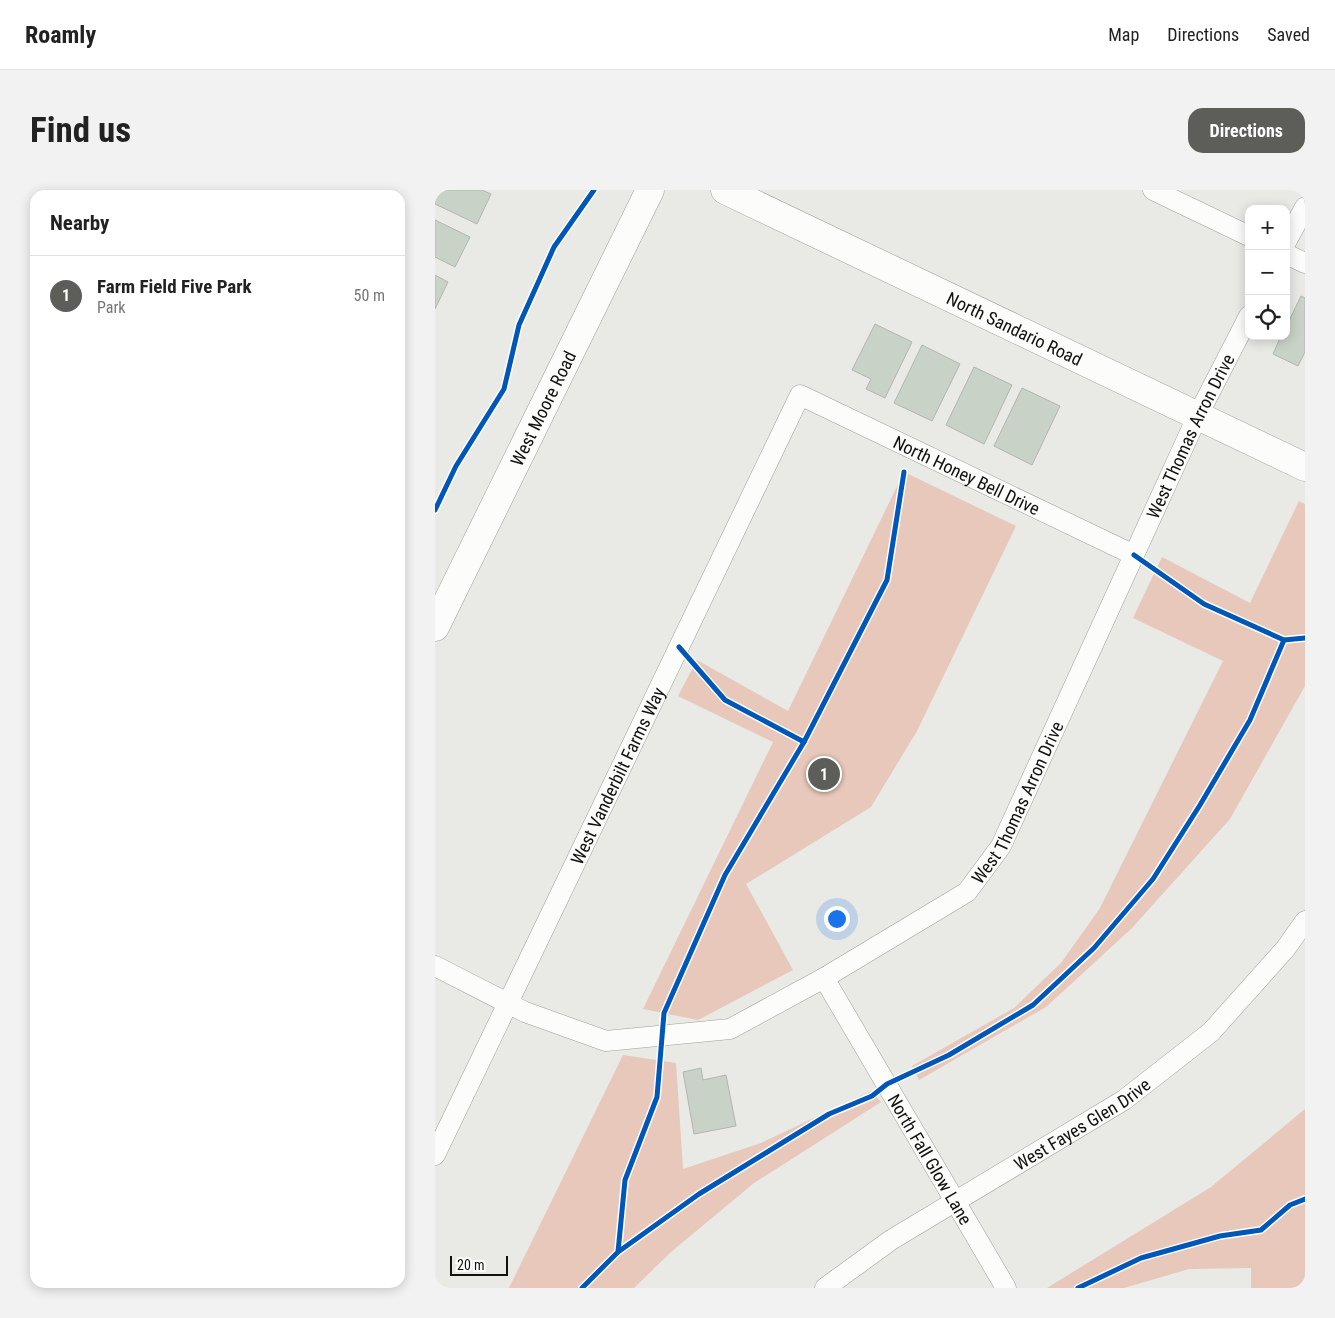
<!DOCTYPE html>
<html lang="en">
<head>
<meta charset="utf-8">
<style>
	:root { --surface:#fff; --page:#f2f2f2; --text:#222; --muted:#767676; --line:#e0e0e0; --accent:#5d5d5a }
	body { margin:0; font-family:"Roboto Condensed",sans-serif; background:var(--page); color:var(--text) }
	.controls { position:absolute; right:15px; top:15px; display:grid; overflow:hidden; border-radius:10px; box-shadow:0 2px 12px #0003 }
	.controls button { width:45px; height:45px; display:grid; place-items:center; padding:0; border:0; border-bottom:1px solid var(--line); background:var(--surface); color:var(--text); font:25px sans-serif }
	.scale { position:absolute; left:15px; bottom:12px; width:58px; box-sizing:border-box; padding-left:5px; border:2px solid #11110f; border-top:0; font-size:14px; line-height:18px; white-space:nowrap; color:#11110f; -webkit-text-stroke:4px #fffffe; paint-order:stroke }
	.you { position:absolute; left:401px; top:728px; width:18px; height:18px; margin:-12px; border:4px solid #fff; border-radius:50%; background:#1a73e8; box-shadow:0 0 0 8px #1a73e833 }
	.badge { display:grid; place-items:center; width:32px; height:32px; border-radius:50%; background:var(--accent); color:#fff; font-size:16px; font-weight:700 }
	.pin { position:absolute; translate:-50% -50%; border:2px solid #fff; box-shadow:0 1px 5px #0006 }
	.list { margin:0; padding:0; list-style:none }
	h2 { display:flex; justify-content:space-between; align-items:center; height:65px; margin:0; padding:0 20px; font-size:21px }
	h2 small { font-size:16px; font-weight:400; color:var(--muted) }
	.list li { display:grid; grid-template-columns:32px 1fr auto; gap:15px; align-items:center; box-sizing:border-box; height:80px; padding:0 20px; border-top:1px solid var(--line) }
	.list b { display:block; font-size:19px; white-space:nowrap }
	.list p { margin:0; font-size:16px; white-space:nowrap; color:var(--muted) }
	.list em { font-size:16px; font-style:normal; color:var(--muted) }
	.icon { flex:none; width:28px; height:28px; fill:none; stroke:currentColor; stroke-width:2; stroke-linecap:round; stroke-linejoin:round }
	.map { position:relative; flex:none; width:870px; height:1098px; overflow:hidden; border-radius:15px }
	header { display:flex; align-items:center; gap:30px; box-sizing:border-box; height:70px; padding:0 25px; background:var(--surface); border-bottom:1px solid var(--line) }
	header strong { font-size:24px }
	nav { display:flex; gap:28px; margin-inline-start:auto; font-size:18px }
	.intro { display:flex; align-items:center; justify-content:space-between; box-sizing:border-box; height:120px; padding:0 30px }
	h1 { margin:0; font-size:35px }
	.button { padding:12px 22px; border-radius:15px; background:var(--accent); color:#fff; font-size:18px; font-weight:700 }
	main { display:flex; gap:30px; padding:0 30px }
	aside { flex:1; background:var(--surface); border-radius:15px; box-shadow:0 2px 12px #0003 }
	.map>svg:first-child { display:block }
	.green { fill:#e7c8ba }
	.building { fill:#c9d2c7; stroke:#b4b5b2 }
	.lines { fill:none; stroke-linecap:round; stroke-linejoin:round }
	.street-casing { stroke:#9f9f9c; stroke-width:21 }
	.secondary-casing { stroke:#9f9f9c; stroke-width:29 }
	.street { stroke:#fcfcfb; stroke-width:20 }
	.secondary { stroke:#fcfcfb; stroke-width:28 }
	.cycleway-casing { stroke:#fffffe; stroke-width:8 }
	.cycleway { stroke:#0057b8; stroke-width:5 }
	.labels { text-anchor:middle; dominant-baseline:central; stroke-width:4; stroke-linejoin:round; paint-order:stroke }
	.street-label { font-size:18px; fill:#11110f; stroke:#fffffe }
</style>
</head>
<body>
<header>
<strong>Roamly</strong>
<nav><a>Map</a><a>Directions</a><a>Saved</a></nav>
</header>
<div class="intro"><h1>Find us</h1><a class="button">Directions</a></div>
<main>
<aside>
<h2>Nearby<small></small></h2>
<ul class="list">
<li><span class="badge">1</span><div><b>Farm Field Five Park</b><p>Park</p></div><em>50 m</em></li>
</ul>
</aside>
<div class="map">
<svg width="870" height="1098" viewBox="0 0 870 1098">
	<rect width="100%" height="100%" fill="#e9e9e5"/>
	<g class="green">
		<path d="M469,282L581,336L482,541L436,617L311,694L358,780L263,830L208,819L338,552L243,506L262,470L353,521Z"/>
		<path d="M864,311L870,314V496L795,629L697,738L611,817L484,890L477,876L579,818L626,773L665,718L788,471L698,428L727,367L815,413Z"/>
		<path d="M188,865L241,873L248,979L326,953L436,901L446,912L319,993L236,1062L199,1098H74Z"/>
		<path d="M870,919V1098H816V1078L754,1079L689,1098H612L776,997Z"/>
	</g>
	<g class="building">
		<path d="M0,0H47L56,4L42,34L0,14Z"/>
		<path d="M0,30L35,47L20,77L0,67Z"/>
		<path d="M0,85L13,92L0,119Z"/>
		<path d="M866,106L870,108V162L863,176L838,164L846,146H851V137Z"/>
		<path d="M440,134L477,152L450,208L431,199L436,189L417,180Z"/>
		<path d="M487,155L525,174L497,231L459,213Z"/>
		<path d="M539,177L577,195L549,254L511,235Z"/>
		<path d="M587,198L625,216L597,275L559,256Z"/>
		<path d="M266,878L268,890L291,885L301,936L259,944L248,882Z"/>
	</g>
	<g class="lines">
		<g class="street-casing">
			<g id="street">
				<path d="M718,0L814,46"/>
				<path d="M851,52L870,17"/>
				<path d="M851,64L870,73"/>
				<path id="s1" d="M0,776L90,822L171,851L295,839L389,788L532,702L566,656L763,225L814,126"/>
				<path id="s2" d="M389,788L571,1098"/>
				<path id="s3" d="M0,965L365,205L699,365"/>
				<path id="s4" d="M390,1098L456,1050L689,910L776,842L851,758L870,731"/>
			</g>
		</g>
		<g class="secondary-casing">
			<g id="secondary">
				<path id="s5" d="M290,0L870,277"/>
				<path id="s6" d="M0,437L215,0"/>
			</g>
		</g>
		<use href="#street" class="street"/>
		<use href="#secondary" class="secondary"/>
		<g class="cycleway-casing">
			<g id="cycleway">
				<path d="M0,320L21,276L69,199L84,135L119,57L159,0"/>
				<path d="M699,365L769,414L849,450L870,448"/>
				<path d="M244,457L290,510L369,552"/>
				<path d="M183,1062L264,1004L394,924L437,906L452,894L514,865L598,815L659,758L718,689L765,615L815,530L849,450"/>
				<path d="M147,1098L183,1062L190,990L222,907L229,823L290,685L369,552L452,390L469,282"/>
				<path d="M643,1098L706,1068L785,1046L826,1040L855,1015L870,1009"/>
			</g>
		</g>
		<use href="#cycleway" class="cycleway"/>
	</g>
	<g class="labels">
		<g class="street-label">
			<text stroke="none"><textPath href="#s5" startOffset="321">North Sandario Road</textPath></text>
			<text stroke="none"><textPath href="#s6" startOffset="244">West Moore Road</textPath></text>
			<text stroke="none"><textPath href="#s1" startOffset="1094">West Thomas Arron Drive</textPath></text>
			<text stroke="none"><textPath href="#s3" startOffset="1028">North Honey Bell Drive</textPath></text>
			<text stroke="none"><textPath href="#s3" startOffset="421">West Vanderbilt Farms Way</textPath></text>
			<text stroke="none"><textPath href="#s1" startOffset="689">West Thomas Arron Drive</textPath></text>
			<text stroke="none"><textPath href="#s4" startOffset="305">West Fayes Glen Drive</textPath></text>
			<text stroke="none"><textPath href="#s2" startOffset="210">North Fall Glow Lane</textPath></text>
		</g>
	</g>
</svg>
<div class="controls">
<button>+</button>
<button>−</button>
<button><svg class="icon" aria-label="locate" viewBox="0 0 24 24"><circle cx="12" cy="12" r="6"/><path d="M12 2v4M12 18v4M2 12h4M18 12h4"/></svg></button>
</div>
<div class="scale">20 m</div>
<div class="you"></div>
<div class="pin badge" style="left:389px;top:584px">1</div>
</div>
</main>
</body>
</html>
